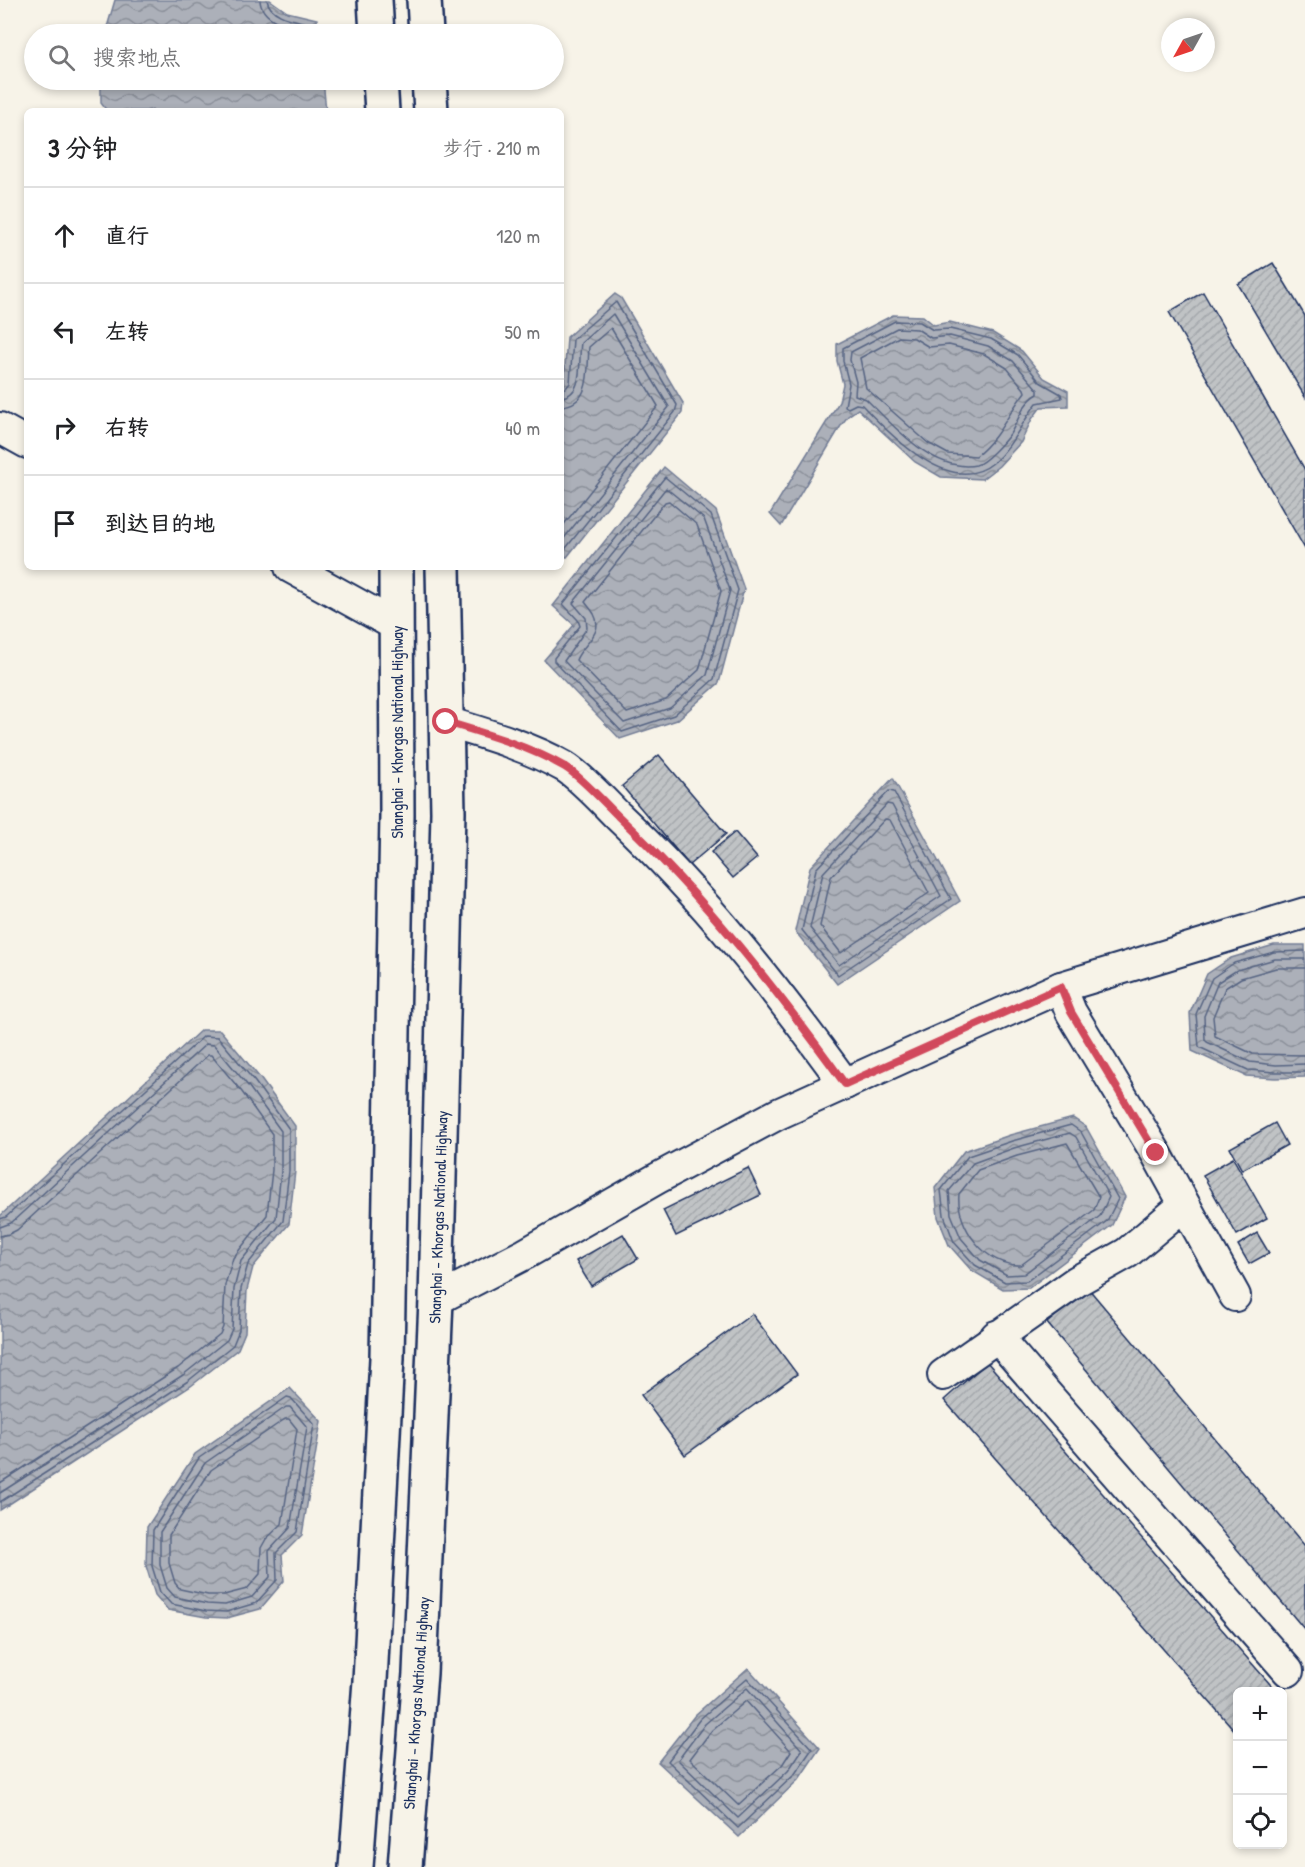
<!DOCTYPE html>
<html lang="zh">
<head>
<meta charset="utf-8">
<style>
	:root { --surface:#fff; --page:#f6f6f6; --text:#202124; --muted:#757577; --line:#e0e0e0 }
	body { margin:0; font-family:"Patrick Hand","LXGW WenKai TC",sans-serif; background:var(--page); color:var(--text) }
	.controls { position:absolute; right:18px; bottom:18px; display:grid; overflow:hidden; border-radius:9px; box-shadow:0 3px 9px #0003 }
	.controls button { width:54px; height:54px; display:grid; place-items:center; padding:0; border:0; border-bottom:2px solid var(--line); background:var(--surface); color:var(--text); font:30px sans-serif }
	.compass { position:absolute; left:1161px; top:18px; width:54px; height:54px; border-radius:50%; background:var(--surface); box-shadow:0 3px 9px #0003; rotate:230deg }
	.stop { position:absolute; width:18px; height:18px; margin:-14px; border:4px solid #d1495b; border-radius:50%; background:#fff }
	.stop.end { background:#d1495b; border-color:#fff; box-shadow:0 2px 6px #0008 }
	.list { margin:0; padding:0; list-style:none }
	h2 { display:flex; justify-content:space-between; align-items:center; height:78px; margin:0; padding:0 24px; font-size:26px }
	h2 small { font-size:20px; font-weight:400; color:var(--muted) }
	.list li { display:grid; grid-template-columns:39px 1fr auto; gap:18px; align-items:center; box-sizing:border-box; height:96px; padding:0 24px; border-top:2px solid var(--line) }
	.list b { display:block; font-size:22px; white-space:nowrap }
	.list em { font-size:20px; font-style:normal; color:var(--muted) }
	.icon { flex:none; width:33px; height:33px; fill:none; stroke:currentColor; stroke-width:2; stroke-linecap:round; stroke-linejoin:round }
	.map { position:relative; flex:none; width:1305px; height:1867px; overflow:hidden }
	.search { position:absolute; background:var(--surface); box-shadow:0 3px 9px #0003; left:24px; top:24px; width:540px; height:66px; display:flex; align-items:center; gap:15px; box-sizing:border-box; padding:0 21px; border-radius:33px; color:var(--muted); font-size:22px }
	.panel { position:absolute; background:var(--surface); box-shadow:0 3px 9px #0003; left:24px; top:108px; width:540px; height:462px; border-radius:9px }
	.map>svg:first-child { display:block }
	.water { fill:url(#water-waves); stroke:#727c95; stroke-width:1.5 }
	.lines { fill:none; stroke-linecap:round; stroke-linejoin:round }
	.shore { stroke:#556382; stroke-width:1.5 }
	.building { fill:url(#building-hatch); stroke:#1b2f5e; stroke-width:1.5 }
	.minor-casing { stroke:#1b2f5e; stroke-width:34 }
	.highway-casing { stroke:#1b2f5e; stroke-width:38 }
	.minor { stroke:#f7f3e8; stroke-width:30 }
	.highway { stroke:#f7f3e8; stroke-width:33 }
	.route { stroke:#d1495b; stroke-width:8 }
	.labels { text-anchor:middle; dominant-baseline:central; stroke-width:4.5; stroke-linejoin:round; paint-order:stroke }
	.street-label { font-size:16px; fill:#1b2f5e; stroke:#f7f3e8 }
</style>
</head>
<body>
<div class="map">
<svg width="1305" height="1867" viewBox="0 0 1305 1867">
	<defs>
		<pattern id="water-waves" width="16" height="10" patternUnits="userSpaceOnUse" patternTransform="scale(1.5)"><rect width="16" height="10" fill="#acb0b9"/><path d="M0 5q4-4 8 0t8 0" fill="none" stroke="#8b909a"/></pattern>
		<pattern id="building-hatch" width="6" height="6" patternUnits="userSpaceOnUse" patternTransform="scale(1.5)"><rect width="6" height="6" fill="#c0c3c5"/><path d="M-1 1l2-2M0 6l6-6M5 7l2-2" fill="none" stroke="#a4a8ac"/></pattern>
	</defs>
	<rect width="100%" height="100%" fill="#f7f3e8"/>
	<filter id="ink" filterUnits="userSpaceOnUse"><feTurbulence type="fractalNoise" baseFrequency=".0167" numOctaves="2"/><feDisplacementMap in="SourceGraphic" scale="12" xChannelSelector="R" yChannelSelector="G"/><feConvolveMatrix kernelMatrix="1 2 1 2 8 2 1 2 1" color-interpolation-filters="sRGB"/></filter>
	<g filter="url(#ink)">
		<g class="water">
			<path d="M115,0H270L287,12L317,19L318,34H105Z"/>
			<path d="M101,80H323L326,111H107L101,103Z"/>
			<path d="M615,294L621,298L683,403L682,413L567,557L561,555V425L567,337Z"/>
			<path d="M893,315L923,316L934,325L950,322L993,333L1022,351L1044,378L1068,391V406L1041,407L1032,419L1021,442L999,466L982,479L941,477L915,462L858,409L848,416L842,424L781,526L770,514L839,402L843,384L837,361V344Z"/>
			<path d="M664,467L716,511L744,589L719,683L677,720L620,739L544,660L574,625L553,606Z"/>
			<path d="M893,778L960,901L837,984L795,931L810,867Z"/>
			<path d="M1274,945H1305V1077L1275,1078L1246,1076L1192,1051L1190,1013L1207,974L1231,958Z"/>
			<path d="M201,1030H220L260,1078L295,1126V1171L289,1224L253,1267L247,1290L245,1332L238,1349L191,1386L0,1510V1216Z"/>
			<path d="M1073,1118L1086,1127L1125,1197L1112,1225L1029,1288L1003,1289L971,1270L949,1245L938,1217L935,1188L964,1151L1010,1135Z"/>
			<path d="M290,1388L321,1421L302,1535L282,1555L284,1581L260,1609L227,1618L206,1617L168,1610L155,1595L146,1566L147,1527L195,1454Z"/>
			<path d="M748,1668L820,1748L799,1779L739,1837L658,1762L695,1715Z"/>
		</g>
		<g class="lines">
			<g class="shore">
				<path d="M260,0C261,20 287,26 303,30L305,34"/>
				<path d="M267,0C270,17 296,20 310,24L312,34"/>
				<path d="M895,321L920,322L933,330L950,329L991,339L1018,355L1040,382L1061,394L1062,398L1037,403C1021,423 1013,446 993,463C951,498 890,435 862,405L856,404L848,408L845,406L849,384L843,361V348Z"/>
				<path d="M897,328L917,329L931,338L950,336L988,346L1013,361L1038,390V394C1022,403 1019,420 1010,434C1004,442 985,463 976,465C933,473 894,426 866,399L855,395L856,382L850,360L851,352Z"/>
				<path d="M899,337L914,338L929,347L949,345L984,354L1007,368L1024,389L1025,392C1007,415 999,438 976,456L948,454L928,443L866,388L860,358Z"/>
				<path d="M561,389L566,388L570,383L573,339L616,302L677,405L675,412L566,548L561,550"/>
				<path d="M561,397C585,395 578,360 581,343L613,314L669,407L561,542"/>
				<path d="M561,406C592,404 587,370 589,347L611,328L658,406L561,528"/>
				<path d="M665,477L711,515L738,590L714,679L674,715L622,732L554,661V658L580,626L578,620L563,604Z"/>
				<path d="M666,488L704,519L730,590L707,675L670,708L624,723L564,661L587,628L586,618L573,603Z"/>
				<path d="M669,501L697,525L721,591L699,670L666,700L627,713L576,660C582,644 605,634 594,614C591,609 588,606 585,602L665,502Z"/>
				<path d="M889,791L894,792L951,899L838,975L802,930L816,869Z"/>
				<path d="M887,804L892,805L941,896L839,965L810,928L823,873Z"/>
				<path d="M885,819L890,820L929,893L841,953L820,926L831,877Z"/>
				<path d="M1305,951L1274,952L1234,963L1212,978L1196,1014L1199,1047L1248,1070L1275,1072H1305"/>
				<path d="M1305,959H1275L1237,970L1218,982L1204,1016L1205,1040L1207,1042L1250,1062L1276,1065L1305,1064"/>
				<path d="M1305,968H1276L1241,978L1225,988L1213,1017L1215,1036L1253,1054L1305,1055"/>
				<path d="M1071,1125L1081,1132L1118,1199L1107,1221L1027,1281L1005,1282L975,1265L954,1242L944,1215L941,1190L968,1156L1012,1141Z"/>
				<path d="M1070,1133L1076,1137L1109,1197L1100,1216L1024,1274L1007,1275L980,1260L961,1238L951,1214L949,1191L973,1163L1014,1148Z"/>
				<path d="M1067,1143L1099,1197L1094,1210L1021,1265C986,1267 956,1227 959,1194L978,1170L1017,1156Z"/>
				<path d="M0,1219L6,1217L204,1036L218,1037L255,1082L289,1129V1171L283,1221L248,1264L241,1289L239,1330L233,1345L188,1381L0,1502"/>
				<path d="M0,1227L11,1223L206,1044L214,1045L249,1087L281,1131V1171L276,1218L241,1261L234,1289L232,1329L227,1340L183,1375L0,1493"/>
				<path d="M0,1236L9,1234L17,1230L208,1055H211L242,1092L272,1134V1170L267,1215L233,1258L225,1285L223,1327L220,1334L178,1368L0,1483"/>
				<path d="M287,1397L291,1398L314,1424L297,1532L276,1553L277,1580L256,1603L226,1612L206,1611L171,1604L160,1592L152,1566L153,1530L199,1458Z"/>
				<path d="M286,1407H290L307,1427L290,1528L269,1551L270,1577L252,1597L225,1605L207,1604L175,1597L167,1588L160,1565V1532L205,1463Z"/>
				<path d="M285,1419H289L297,1429L282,1524L266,1539L261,1548L260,1574L247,1589L224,1595H208L180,1589L175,1583L169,1563V1535L211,1470Z"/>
				<path d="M747,1678L812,1749L794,1775L738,1828L668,1761L700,1719Z"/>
				<path d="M747,1688L802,1750L788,1771L738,1818L678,1760L705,1724Z"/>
				<path d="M746,1701L791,1751L782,1765L738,1805L690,1759L712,1730Z"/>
			</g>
		</g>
		<g class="building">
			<path d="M1273,263L1305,316V397L1238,284Z"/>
			<path d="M1203,292L1305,470V549L1169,312Z"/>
			<path d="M659,755L726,834L689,865L622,786Z"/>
			<path d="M735,832L757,858L733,878L711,852Z"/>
			<path d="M1275,1123L1287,1145L1242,1170L1230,1148Z"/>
			<path d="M1233,1158L1267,1218L1237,1235L1203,1175Z"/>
			<path d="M748,1168L761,1195L676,1236L663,1210Z"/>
			<path d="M1257,1233L1269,1253L1249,1264L1238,1245Z"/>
			<path d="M623,1234L638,1259L591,1286L576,1261Z"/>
			<path d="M1088,1288L1305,1546V1630L1047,1323Z"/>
			<path d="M752,1314L797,1374L685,1455L641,1395Z"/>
			<path d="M987,1362L1277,1692H1238L1237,1733L944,1400Z"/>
		</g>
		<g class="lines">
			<g class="minor-casing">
				<g id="minor">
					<path d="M0,428L27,443"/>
					<path d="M290,567L397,626"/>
					<path d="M446,722C486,734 528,746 565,767C580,776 605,803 618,816C704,897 776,989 845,1084"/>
					<path d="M1061,987L1071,1012L1156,1153L1235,1296"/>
					<path d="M436,1300L525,1254L658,1178L778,1114L926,1047L1061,987L1305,913"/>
					<path d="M996,1336L1288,1671"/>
					<path d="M943,1375L1077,1281L1127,1253L1184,1205"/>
				</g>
			</g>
			<g class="highway-casing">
				<g id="highway">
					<path d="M375,0L377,34"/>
					<path d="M424,0L426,34"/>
					<path d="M380,80L382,111"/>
					<path d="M429,80L431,111"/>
					<path d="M356,1867L370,1681L387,1358L397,815L396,567"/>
					<path d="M405,1867L420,1673L436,1300L448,812L443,567"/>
				</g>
			</g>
			<use href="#minor" class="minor"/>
			<use href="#highway" class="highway"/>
		</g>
	</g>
	<g class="lines" filter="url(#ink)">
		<path class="route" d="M446,722C486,734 528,746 565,767C580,776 605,803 618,816C704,897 776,989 845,1084L1061,987L1071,1012L1156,1153"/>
	</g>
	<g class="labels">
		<g class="street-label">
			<text transform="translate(397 732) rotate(-90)">Shanghai - Khorgas National Highway</text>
			<text transform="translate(438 1217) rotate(-88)">Shanghai - Khorgas National Highway</text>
			<text transform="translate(416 1703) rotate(-86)">Shanghai - Khorgas National Highway</text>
		</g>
	</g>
</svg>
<div class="controls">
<button>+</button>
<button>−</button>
<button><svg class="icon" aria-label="locate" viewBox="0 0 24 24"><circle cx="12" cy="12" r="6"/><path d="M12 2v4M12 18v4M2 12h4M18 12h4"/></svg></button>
</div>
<svg class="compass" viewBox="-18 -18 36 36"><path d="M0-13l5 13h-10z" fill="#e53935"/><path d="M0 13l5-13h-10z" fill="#757577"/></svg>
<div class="stop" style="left:446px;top:722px"></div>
<div class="stop end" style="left:1156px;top:1153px"></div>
<div class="search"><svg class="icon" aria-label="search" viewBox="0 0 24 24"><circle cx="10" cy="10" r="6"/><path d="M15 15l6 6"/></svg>搜索地点</div>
<section class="panel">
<h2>3 分钟<small>步行 · 210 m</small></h2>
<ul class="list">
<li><svg class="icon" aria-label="ahead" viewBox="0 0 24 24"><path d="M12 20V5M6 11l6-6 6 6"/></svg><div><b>直行</b></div><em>120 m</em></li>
<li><svg class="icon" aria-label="left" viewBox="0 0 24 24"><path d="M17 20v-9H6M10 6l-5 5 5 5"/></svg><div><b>左转</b></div><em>50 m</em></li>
<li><svg class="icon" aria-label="right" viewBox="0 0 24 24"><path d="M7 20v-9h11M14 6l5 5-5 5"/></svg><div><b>右转</b></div><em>40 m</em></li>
<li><svg class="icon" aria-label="arrive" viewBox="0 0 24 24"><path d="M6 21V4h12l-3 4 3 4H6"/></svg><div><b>到达目的地</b></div></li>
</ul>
</section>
</div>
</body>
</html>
